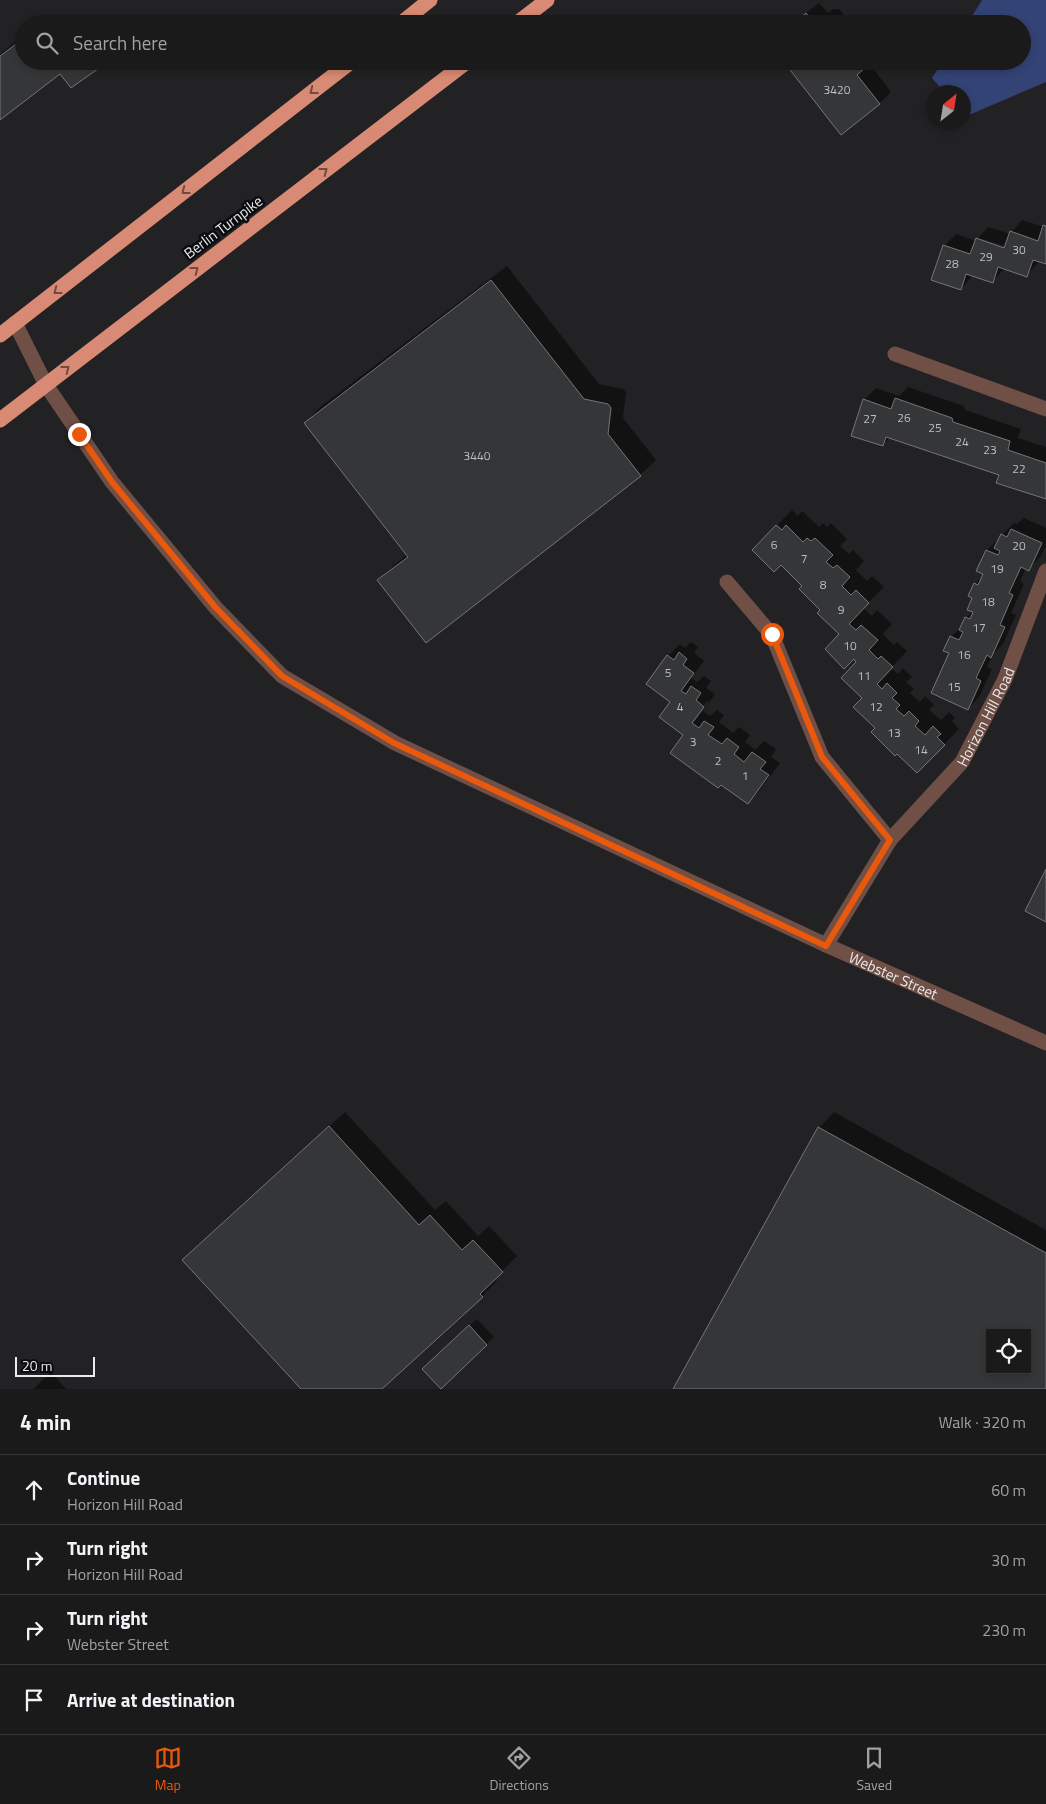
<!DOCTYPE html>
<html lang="en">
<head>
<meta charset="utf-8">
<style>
	:root { --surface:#1a1a1b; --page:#272728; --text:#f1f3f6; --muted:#9fa1a3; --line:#38383a; --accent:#ea580c }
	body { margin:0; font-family:"Titillium Web",sans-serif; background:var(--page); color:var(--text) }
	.controls { position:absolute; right:15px; bottom:15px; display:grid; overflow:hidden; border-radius:0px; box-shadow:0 2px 8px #0003 }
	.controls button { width:45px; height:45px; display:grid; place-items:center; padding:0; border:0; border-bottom:1px solid var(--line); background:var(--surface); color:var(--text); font:25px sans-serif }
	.compass { position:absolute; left:926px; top:85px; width:45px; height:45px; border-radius:50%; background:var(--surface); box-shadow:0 2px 8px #0003; rotate:30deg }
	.scale { position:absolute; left:15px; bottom:12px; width:80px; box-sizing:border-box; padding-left:5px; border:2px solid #ebebed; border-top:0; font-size:14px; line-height:18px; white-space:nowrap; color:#ebebed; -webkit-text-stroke:4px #0b0c0d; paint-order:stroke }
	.stop { position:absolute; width:15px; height:15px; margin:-11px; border:4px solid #ea580c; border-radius:50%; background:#fff }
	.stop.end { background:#ea580c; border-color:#fff; box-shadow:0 1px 5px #0008 }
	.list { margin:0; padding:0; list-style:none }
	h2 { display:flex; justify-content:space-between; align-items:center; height:65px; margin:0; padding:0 20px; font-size:21px }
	h2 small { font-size:16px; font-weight:400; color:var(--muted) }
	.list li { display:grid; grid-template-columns:32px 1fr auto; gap:15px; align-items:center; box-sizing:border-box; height:70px; padding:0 20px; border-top:1px solid var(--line) }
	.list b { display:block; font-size:19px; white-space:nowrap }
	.list p { margin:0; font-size:16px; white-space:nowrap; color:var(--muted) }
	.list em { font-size:16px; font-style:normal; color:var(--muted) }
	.icon { flex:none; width:28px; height:28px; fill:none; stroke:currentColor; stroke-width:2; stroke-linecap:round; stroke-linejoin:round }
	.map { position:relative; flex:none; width:1046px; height:1389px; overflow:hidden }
	.search { position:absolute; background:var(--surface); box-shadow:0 2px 8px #0003; left:15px; right:15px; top:15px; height:55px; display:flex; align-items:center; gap:12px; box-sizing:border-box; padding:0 18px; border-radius:28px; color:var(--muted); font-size:19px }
	.sheet { height:345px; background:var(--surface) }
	nav { display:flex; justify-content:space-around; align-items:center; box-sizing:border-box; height:70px; border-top:1px solid var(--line); background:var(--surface); font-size:14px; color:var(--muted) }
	nav a { display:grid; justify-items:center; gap:2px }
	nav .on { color:var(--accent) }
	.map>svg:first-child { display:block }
	.green { fill:#344375 }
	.shadow { fill:#0007; fill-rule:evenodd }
	.building { fill:#353638; stroke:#757678; fill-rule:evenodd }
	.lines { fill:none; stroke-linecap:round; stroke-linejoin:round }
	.minor { stroke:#6f4f46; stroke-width:15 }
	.highway { stroke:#d98a74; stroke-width:15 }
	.oneway { stroke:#724b40 }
	.route { stroke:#ea580c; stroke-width:6 }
	.labels { text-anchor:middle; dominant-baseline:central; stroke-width:5; stroke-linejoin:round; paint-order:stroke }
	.number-label { font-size:12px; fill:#bebec0 }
	.street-label { font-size:15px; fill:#ebebed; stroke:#0b0c0d }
</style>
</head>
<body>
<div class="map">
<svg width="1046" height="1389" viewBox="0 0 1046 1389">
	<rect width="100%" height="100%" fill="#222224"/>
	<path class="green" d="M982,0H1046V82L964,117V92H944L932,78L943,61H1022V24H967Z"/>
	<g class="shadow">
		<path d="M819,3L828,13L833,9H839L851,24H785L789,20L792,24Z"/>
		<path d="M47,18L51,24H39Z"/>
		<path d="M24,35V61H105L72,86L60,72L0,118V54Z"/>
		<path d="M785,61H871L869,63L891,92L880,103L842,134Z"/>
		<path d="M1022,220L1044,227L1046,224V263L1040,261L1027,275L1005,268L993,281L973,275L961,289L944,246L956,234L976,241L988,227L1010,234ZM982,239L1011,248L1010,251L982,241Z"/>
		<path d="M507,266L599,384L623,389L626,392L623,418L656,460L640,475L426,641L378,580L394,565L408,554L305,423L320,407Z"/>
		<path d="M908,387L964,406L965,410L1021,429L1018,438L1046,447V498L1000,474L890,437L883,445L864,400L876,388L899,396Z"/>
		<path d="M792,510L798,516L802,511L819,527L823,523L827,527L831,523L847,539L840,546L849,554L853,550L864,561L856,570L867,581L872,576L884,587L863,608L872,616L877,610L892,624L883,634L894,645L897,642L907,651L891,668L898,674L903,668L912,677L906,682L914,689L910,693L920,702L925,696L934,705L929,710L941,720L949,712L955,718L952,721L959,729L917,772L876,728L864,698L858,662L841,634L804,586L781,564L753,550Z"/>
		<path d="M1024,518L1046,528V546L1040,557L1029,569L1026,568L1020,581L1024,584L1011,613L1016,615L1003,644L992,655L987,667L992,669L979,697L968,709L951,637L962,626L966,618L973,611L975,584L983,575L987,550L998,539H1000L1002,535L1014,523L1017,524Z"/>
		<path d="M691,642L698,647L694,653L704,661L691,678L697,682L704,676L711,681L706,688L715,694L703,711L710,716L717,710L724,715L719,722L733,733L739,727L750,735L745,742L755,750L764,741L776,749L771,757L780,763L759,791L748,803L685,735L672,701L668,656L680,644L685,648ZM707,701L709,702L694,722H691Z"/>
		<path d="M345,1112L435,1210L446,1201L478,1236L489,1226L517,1256L495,1278L497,1281L482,1296L380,1389H303L199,1245Z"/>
		<path d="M834,1112L1046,1230V1389H674L819,1128ZM990,1333H1027V1370H990Z"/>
		<path d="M477,1319L494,1337L441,1387L432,1361Z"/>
		<path d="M51,1372L66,1389H33Z"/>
	</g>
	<g class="building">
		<path d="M806,13L815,24H793Z"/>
		<path d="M820,20L827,21L830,24H816Z"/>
		<path d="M24,38V61H99L102,66L71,88L60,74L0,120V56Z"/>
		<path d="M783,61H860L865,68L857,75L880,104L841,135Z"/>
		<path d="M1043,225L1046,226V264L1033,260L1027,277L998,267L993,283L966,274L961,290L931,280L943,245L970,254L976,238L1004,248L1010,231L1038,241Z"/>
		<path d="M491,280L584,399L608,404L611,408L608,434L641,476L426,643L377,580L408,557L304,423Z"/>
		<path d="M895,398L952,418L953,422L1010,441L1008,450L1046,463V499L996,483L999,475L886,437L883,446L851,436L863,399L891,409Z"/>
		<path d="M776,525L782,530L786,525L803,542L807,538L811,541L815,538L833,555L826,562L833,568L837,565L850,577L842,586L851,595L856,590L869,603L849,624L856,630L861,625L878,640L869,650L878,659L881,656L893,667L877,684L882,689L887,683L897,693L892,698L900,705L896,709L904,716L909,711L919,721L915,726L925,735L933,726L941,734L937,737L945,745L917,773L897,754L895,756L871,732L875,728L853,707L862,698L841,678L856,662L854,659L844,669L825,649L839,634L817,613L820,610L799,589L802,586L781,565L774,572L752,550Z"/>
		<path d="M1011,529L1042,543L1029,571L1021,567L1009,593L1013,595L1000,625L1005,627L991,658L987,655L976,678L981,681L968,710L931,693L949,653L943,651L950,636L959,640L963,632L959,630L965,617L970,619L973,612L967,610L972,598L968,596L974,583L978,585L983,574L976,571L986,550L998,555L1000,551L994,548L1001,534L1007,537Z"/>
		<path d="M679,652L687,659L683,665L694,673L681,691L686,694L691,686L701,693L696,700L704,707L692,723L699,728L704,721L714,727L708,735L722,744L727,738L739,747L734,754L744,762L752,752L766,762L760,769L769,775L748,804L721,785L718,788L670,753L683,735L659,717L670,702L646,684L667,655L674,660Z"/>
		<path d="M1046,869V922L1025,911Z"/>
		<path d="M329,1126L419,1225L430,1215L462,1250L473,1240L503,1272L480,1294L483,1297L382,1389H301L182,1260Z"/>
		<path d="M818,1127L1046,1253V1389H673ZM990,1333H1027V1370H990Z"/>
		<path d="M469,1325L487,1345L441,1389L422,1369Z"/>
	</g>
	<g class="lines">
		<g class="minor">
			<path id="s1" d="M15,323L46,385L112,482L216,608L282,676L395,743L826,945L1046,1043"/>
			<path d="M895,354L1046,409"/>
			<path d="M727,582L772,635L822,757L890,840"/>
			<path id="s2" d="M826,945L890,840L962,762L1005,679L1046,571"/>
		</g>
		<g class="highway">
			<path d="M400,24L430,0"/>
			<path d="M516,24L547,0"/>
			<path d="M0,335L352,61"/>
			<path d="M0,420L468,61"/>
		</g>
	</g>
	<defs><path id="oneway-chevron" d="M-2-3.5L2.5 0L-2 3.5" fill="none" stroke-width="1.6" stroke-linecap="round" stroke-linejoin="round" transform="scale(1.25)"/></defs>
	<g class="oneway">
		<use href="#oneway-chevron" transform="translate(313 91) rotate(142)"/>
		<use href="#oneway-chevron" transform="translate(324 171) rotate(-37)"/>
		<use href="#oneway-chevron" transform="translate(185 191) rotate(142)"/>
		<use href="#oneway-chevron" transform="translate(195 270) rotate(-37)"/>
		<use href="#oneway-chevron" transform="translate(57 291) rotate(142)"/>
		<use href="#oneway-chevron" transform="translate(66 369) rotate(-37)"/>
	</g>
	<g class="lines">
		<path class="route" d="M79,434L112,482L216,608L282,676L394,743L826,946L890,840L822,757L772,634"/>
	</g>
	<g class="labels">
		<g class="number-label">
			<text x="837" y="89">3420</text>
			<text x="1019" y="249">30</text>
			<text x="986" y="256">29</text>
			<text x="952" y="263">28</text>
			<text x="904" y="417">26</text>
			<text x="870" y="418">27</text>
			<text x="935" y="427">25</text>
			<text x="962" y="441">24</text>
			<text x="990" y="449">23</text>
			<text x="477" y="455">3440</text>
			<text x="1019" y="468">22</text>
			<text x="774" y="544">6</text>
			<text x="1019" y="545">20</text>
			<text x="804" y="558">7</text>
			<text x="997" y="568">19</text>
			<text x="823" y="584">8</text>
			<text x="988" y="601">18</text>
			<text x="841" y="609">9</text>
			<text x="979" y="627">17</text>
			<text x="850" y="645">10</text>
			<text x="964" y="654">16</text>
			<text x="668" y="672">5</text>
			<text x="864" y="675">11</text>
			<text x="954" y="686">15</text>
			<text x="680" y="706">4</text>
			<text x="876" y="706">12</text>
			<text x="894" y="732">13</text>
			<text x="693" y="741">3</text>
			<text x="921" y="749">14</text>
			<text x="718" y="760">2</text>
			<text x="745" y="775">1</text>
		</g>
		<g class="street-label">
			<text transform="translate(223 227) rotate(-37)">Berlin Turnpike</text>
			<text stroke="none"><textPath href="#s2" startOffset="280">Horizon Hill Road</textPath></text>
			<text stroke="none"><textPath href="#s1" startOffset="1126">Webster Street</textPath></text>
		</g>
	</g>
</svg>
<div class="controls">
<button><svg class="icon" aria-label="locate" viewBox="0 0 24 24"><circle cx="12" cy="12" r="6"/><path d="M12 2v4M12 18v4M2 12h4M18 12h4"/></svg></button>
</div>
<svg class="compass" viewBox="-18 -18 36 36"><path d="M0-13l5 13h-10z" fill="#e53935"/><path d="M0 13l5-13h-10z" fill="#9fa1a3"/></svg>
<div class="scale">20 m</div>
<div class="stop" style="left:772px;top:634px"></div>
<div class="stop end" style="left:79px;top:434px"></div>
<div class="search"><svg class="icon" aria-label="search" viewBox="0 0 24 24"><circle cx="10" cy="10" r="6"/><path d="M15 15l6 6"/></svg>Search here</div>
</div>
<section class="sheet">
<h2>4 min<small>Walk · 320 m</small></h2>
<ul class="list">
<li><svg class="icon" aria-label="ahead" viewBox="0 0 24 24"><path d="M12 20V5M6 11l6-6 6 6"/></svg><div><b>Continue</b><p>Horizon Hill Road</p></div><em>60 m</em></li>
<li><svg class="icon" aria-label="right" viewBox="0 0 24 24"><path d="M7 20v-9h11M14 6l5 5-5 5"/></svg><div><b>Turn right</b><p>Horizon Hill Road</p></div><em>30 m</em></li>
<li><svg class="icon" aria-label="right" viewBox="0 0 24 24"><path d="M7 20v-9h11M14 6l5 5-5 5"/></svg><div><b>Turn right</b><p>Webster Street</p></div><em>230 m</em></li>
<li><svg class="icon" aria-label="arrive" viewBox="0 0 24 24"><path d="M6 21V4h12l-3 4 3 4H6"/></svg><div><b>Arrive at destination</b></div></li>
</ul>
</section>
<nav>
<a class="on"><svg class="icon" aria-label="map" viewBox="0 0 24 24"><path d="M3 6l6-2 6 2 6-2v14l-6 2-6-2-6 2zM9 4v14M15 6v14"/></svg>Map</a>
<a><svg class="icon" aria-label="directions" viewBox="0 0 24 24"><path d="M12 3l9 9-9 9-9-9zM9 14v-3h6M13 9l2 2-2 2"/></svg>Directions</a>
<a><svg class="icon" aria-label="saved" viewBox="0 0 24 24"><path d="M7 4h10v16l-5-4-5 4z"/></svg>Saved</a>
</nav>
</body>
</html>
